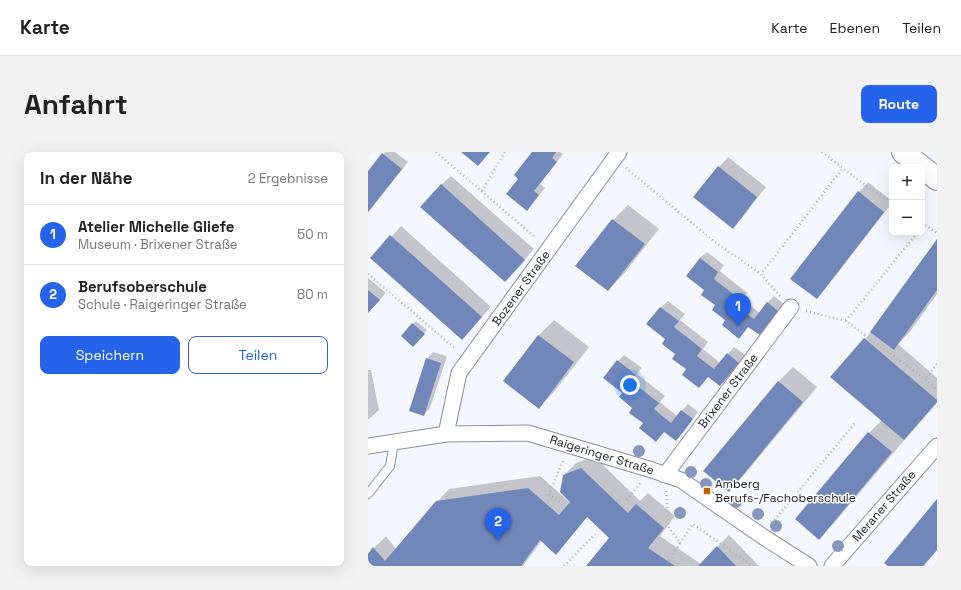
<!DOCTYPE html>
<html lang="de">
<head>
<meta charset="utf-8">
<style>
	:root { --surface:#fff; --page:#f2f2f2; --text:#222; --muted:#767676; --line:#e0e0e0; --accent:#2563eb }
	body { margin:0; font-family:"Space Grotesk",sans-serif; background:var(--page); color:var(--text) }
	.controls { position:absolute; right:12px; top:12px; display:grid; overflow:hidden; border-radius:8px; box-shadow:0 4px 16px #0002 }
	.controls button { width:36px; height:36px; display:grid; place-items:center; padding:0; border:0; border-bottom:1px solid var(--line); background:var(--surface); color:var(--text); font:20px sans-serif }
	.you { position:absolute; left:262px; top:233px; width:14px; height:14px; margin:-10px; border:3px solid #fff; border-radius:50%; background:#1a73e8; box-shadow:0 0 0 6px #1a73e833 }
	.badge { display:grid; place-items:center; width:26px; height:26px; border-radius:50%; background:var(--accent); color:#fff; font-size:13px; font-weight:700 }
	.pin { position:absolute; translate:-50% -33px; filter:drop-shadow(0 1px 2px #0008) }
	.pin::after { content:''; position:absolute; top:21px; width:14px; height:12px; background:inherit; clip-path:polygon(0 0,100% 0,50% 100%) }
	.list { margin:0; padding:0; list-style:none }
	h2 { display:flex; justify-content:space-between; align-items:center; height:52px; margin:0; padding:0 16px; font-size:17px }
	h2 small { font-size:13px; font-weight:400; color:var(--muted) }
	.list li { display:grid; grid-template-columns:26px 1fr auto; gap:12px; align-items:center; box-sizing:border-box; height:60px; padding:0 16px; border-top:1px solid var(--line) }
	.list b { display:block; font-size:15px; white-space:nowrap }
	.list p { margin:0; font-size:13px; white-space:nowrap; color:var(--muted) }
	.list em { font-size:13px; font-style:normal; color:var(--muted) }
	.actions { display:flex; gap:8px; padding:12px 16px }
	.actions a { flex:1; padding:9px 0; border:1px solid var(--accent); border-radius:8px; text-align:center; font-size:14px; color:var(--accent) }
	.actions .main { background:var(--accent); color:#fff }
	.map { position:relative; flex:none; width:569px; height:414px; overflow:hidden; border-radius:8px }
	header { display:flex; align-items:center; gap:24px; box-sizing:border-box; height:56px; padding:0 20px; background:var(--surface); border-bottom:1px solid var(--line) }
	header strong { font-size:19px }
	nav { display:flex; gap:22px; margin-inline-start:auto; font-size:14px }
	.intro { display:flex; align-items:center; justify-content:space-between; box-sizing:border-box; height:96px; padding:0 24px }
	h1 { margin:0; font-size:28px }
	.button { padding:10px 18px; border-radius:8px; background:var(--accent); color:#fff; font-size:14px; font-weight:700 }
	main { display:flex; gap:24px; padding:0 24px }
	aside { flex:1; background:var(--surface); border-radius:8px; box-shadow:0 4px 16px #0002 }
	.map>svg:first-child { display:block }
	.shadow { fill:#0003 }
	.building { fill:#7187ba }
	.lines { fill:none; stroke-linecap:round; stroke-linejoin:round }
	.service-casing { stroke:#8c909b; stroke-width:10 }
	.minor-casing { stroke:#8c909b; stroke-width:17 }
	.secondary-casing { stroke:#8c909b; stroke-width:24 }
	.path { stroke:#b0b2b9; stroke-width:2.5; stroke-dasharray:1 3; stroke-linecap:butt }
	.service { stroke:#fff; stroke-width:8 }
	.minor { stroke:#fff; stroke-width:15 }
	.secondary { stroke:#fff; stroke-width:22 }
	.tree { fill:#8796bd }
	.poi-dot { fill:#be6407; stroke:#fff; stroke-width:1.5 }
	.labels { text-anchor:middle; dominant-baseline:central; stroke-width:3; stroke-linejoin:round; paint-order:stroke }
	.street-label { font-size:12px; fill:#1b1d21; stroke:#fff }
	.poi-label { font-size:12px; fill:#1b1d21; stroke:#fff; text-anchor:start }
</style>
</head>
<body>
<header>
<strong>Karte</strong>
<nav><a>Karte</a><a>Ebenen</a><a>Teilen</a></nav>
</header>
<div class="intro"><h1>Anfahrt</h1><a class="button">Route</a></div>
<main>
<aside>
<h2>In der Nähe<small>2 Ergebnisse</small></h2>
<ul class="list">
<li><span class="badge">1</span><div><b>Atelier Michelle Gliefe</b><p>Museum · Brixener Straße</p></div><em>50 m</em></li>
<li><span class="badge">2</span><div><b>Berufsoberschule</b><p>Schule · Raigeringer Straße</p></div><em>80 m</em></li>
</ul>
<div class="actions"><a class="main">Speichern</a><a>Teilen</a></div>
</aside>
<div class="map">
<svg width="569" height="414" viewBox="0 0 569 414">
	<rect width="100%" height="100%" fill="#f4f7fe"/>
	<g class="shadow">
		<path d="M17,0H27L40,10L0,61V21Z"/>
		<path d="M165,0H192L195,2L172,32L177,36L165,51L159,58L152,27Z"/>
		<path d="M360,5L398,35L374,66L365,75L351,15Z"/>
		<path d="M83,24L166,97L146,120L73,33Z"/>
		<path d="M500,30L524,49V51L458,136L449,146L491,40Z"/>
		<path d="M260,53L291,77L255,123L240,138L209,114L245,68Z"/>
		<path d="M33,74L123,155L103,177L4,106Z"/>
		<path d="M569,89V142L541,181L530,192L569,226V251L548,275L539,285L466,371L451,386L428,367L501,281L514,268L464,225L504,179Z"/>
		<path d="M339,100L356,113L352,119L379,141L374,147L392,161L399,151L406,144L416,152L398,175L392,182L381,174L371,186L338,138L319,123L332,106Z"/>
		<path d="M0,126L18,141L0,161Z"/>
		<path d="M300,149L317,162L312,168L340,190L335,197L352,211L366,195L377,203L358,227L352,233L341,224L319,217L298,187L280,172L293,155Z"/>
		<path d="M186,168L221,195L186,240L171,255L136,229L171,183Z"/>
		<path d="M48,169L59,178L48,191L34,184Z"/>
		<path d="M65,200L79,204L62,256L56,263L59,207Z"/>
		<path d="M256,203L274,216L269,222L297,244L292,250L309,264L320,252L330,260L315,281L308,288L297,279L288,288L255,241L250,209Z"/>
		<path d="M425,215L449,235L376,323L361,338L410,230Z"/>
		<path d="M0,218H3L11,258L1,267H0Z"/>
		<path d="M226,304L272,349L280,341L307,364L292,384L333,412L361,383L391,414H220L243,386L220,364L194,395L174,388L155,414H0V403L6,396L18,384L28,397L69,350L81,337L172,324L206,354L196,323L208,311Z"/>
		<path d="M569,349V398L556,414H521Z"/>
	</g>
	<g class="building">
		<path d="M93,0H122L110,14Z"/>
		<path d="M164,0H188L184,6L189,10L166,39L171,43L159,59L138,42L150,27L146,23Z"/>
		<path d="M14,1L34,17L0,60V19Z"/>
		<path d="M350,14L389,45L365,77L325,45Z"/>
		<path d="M73,32L157,108L137,130L52,55Z"/>
		<path d="M490,39L516,60L449,147L422,127Z"/>
		<path d="M244,67L277,92L240,139L207,114Z"/>
		<path d="M22,83L114,165L94,188L2,106Z"/>
		<path d="M569,87V138L526,198L502,180Z"/>
		<path d="M332,106L350,120L346,127L373,148L368,154L386,167L399,150L410,159L392,183L380,175L371,187L354,173L357,168L344,158L347,153L333,143L336,138L318,124Z"/>
		<path d="M0,138L12,148L0,161Z"/>
		<path d="M292,155L311,169L306,175L334,197L329,204L346,217L359,201L371,211L352,234L340,225L331,236L314,223L318,217L304,207L307,202L294,192L297,187L278,172Z"/>
		<path d="M44,171L57,182L45,195L33,184Z"/>
		<path d="M170,183L206,210L171,257L135,229Z"/>
		<path d="M496,186L569,248V250L536,288L462,225Z"/>
		<path d="M58,206L73,211L56,264L41,259Z"/>
		<path d="M249,208L268,223L263,229L291,251L286,257L303,271L313,258L325,267L308,289L296,280L288,290L271,276L275,271L261,261L264,256L251,245L254,241L235,226Z"/>
		<path d="M410,229L435,250L361,340L335,319Z"/>
		<path d="M500,280L524,300L451,388L427,367Z"/>
		<path d="M213,316L260,361L268,352L296,376L280,396L307,414H218L241,386L219,365L188,403L172,388L153,414H0V402L5,395L17,409L68,349L160,336L191,363L202,350L192,340L195,323Z"/>
		<path d="M569,347V398L555,414H520L516,411Z"/>
		<path d="M349,394L368,414H330Z"/>
	</g>
	<g class="lines">
		<g class="service-casing">
			<path id="service" d="M0,342L22,314L26,290"/>
		</g>
		<g class="minor-casing">
			<g id="minor">
				<path d="M78,282L91,221L251,0"/>
				<path d="M0,294L78,282L160,281L284,318L313,328L394,384L441,414"/>
				<path d="M297,323L423,155"/>
				<path d="M464,414L569,294"/>
			</g>
		</g>
		<g class="secondary-casing">
			<path id="secondary" d="M535,0L569,27"/>
		</g>
		<g class="path">
			<path d="M68,0L168,86"/>
			<path d="M454,0L490,28L524,51"/>
			<path d="M258,16L348,91L393,122"/>
			<path d="M114,39L137,0"/>
			<path d="M554,71L569,81"/>
			<path d="M549,81L478,169L557,227"/>
			<path d="M0,122L88,197"/>
			<path d="M412,144L393,122L475,16"/>
			<path d="M438,159L478,169"/>
			<path d="M569,212L557,227L569,238"/>
			<path d="M195,309L181,342L197,355"/>
			<path d="M298,339L301,376L312,391L301,410"/>
			<path d="M259,348L272,331"/>
			<path d="M404,371L487,271"/>
			<path d="M312,391L325,372L384,414"/>
			<path d="M196,414L227,382"/>
		</g>
		<use href="#service" class="service"/>
		<use href="#minor" class="minor"/>
		<use href="#secondary" class="secondary"/>
	</g>
	<g class="tree">
		<circle cx="271" cy="299" r="6"/>
		<circle cx="323" cy="320" r="6"/>
		<circle cx="338" cy="332" r="6"/>
		<circle cx="368" cy="350" r="6"/>
		<circle cx="312" cy="361" r="6"/>
		<circle cx="390" cy="362" r="6"/>
		<circle cx="408" cy="374" r="6"/>
		<circle cx="470" cy="394" r="6"/>
	</g>
	<rect class="poi-dot" x="335" y="335" width="8" height="8" rx="2"/>
	<g class="labels">
		<g class="street-label">
			<text transform="translate(153 136) rotate(-54)">Bozener Straße</text>
			<text transform="translate(360 239) rotate(-53)">Brixener Straße</text>
			<text transform="translate(234 303) rotate(17)">Raigeringer Straße</text>
			<text transform="translate(516 354) rotate(-49)">Meraner Straße</text>
		</g>
		<g class="poi-label">
			<text x="347" y="332">Amberg<tspan x="347" dy="14">Berufs-/Fachoberschule</tspan></text>
		</g>
	</g>
</svg>
<div class="controls">
<button>+</button>
<button>−</button>
</div>
<div class="you"></div>
<div class="pin badge" style="left:370px;top:174px">1</div>
<div class="pin badge" style="left:130px;top:389px">2</div>
</div>
</main>
</body>
</html>
